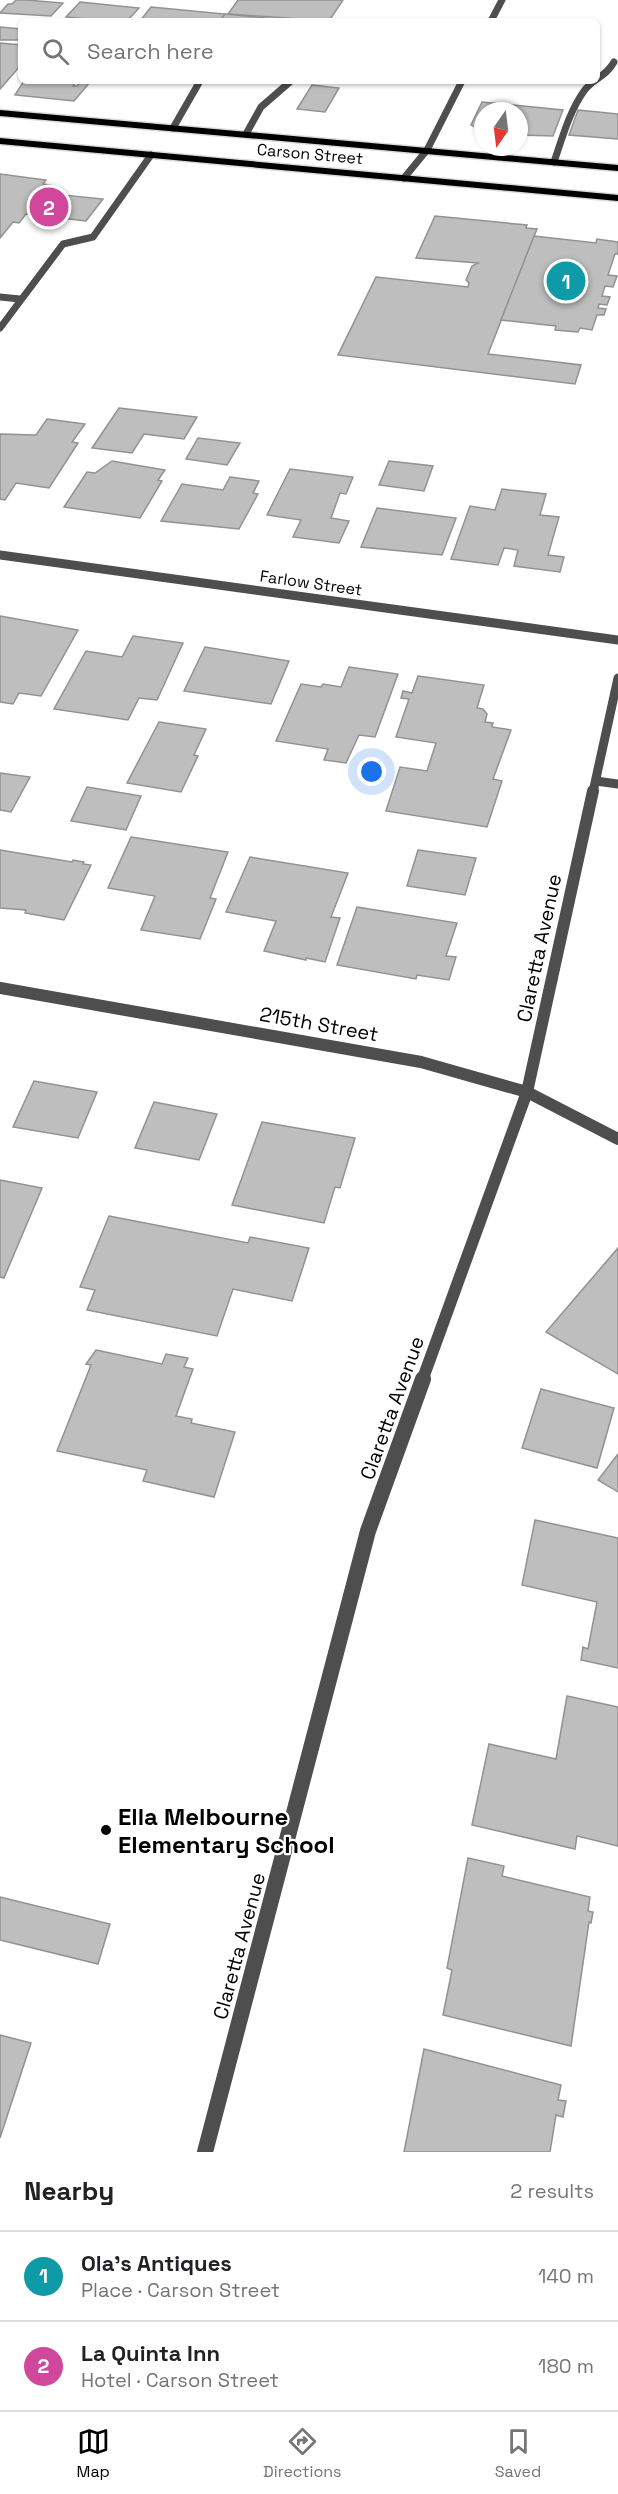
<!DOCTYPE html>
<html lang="en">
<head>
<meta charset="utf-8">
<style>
	:root { --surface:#fff; --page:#f2f2f2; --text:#202124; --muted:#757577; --line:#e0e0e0; --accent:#000 }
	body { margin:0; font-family:"Space Grotesk",sans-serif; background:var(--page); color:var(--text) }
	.compass { position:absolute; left:474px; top:102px; width:54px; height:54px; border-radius:50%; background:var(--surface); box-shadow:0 2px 4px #0004; rotate:194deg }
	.you { position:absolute; left:372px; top:772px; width:21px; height:21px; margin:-15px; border:4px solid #fff; border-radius:50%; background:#1a73e8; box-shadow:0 0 0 9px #1a73e833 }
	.badge { display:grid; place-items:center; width:39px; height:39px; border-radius:50%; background:var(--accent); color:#fff; font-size:20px; font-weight:700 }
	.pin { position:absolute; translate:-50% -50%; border:3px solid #fff; box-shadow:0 2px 6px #0006 }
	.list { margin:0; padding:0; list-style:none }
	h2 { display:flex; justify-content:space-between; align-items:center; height:78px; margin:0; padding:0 24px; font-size:26px }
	h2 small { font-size:20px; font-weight:400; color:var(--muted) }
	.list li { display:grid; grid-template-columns:39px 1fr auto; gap:18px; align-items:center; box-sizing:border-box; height:90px; padding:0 24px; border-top:2px solid var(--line) }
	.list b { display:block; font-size:22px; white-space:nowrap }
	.list p { margin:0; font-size:20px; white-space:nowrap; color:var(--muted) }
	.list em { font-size:20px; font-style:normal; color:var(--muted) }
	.icon { flex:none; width:33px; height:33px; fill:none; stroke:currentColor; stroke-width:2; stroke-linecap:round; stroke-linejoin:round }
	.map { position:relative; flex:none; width:618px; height:2152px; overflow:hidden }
	.search { position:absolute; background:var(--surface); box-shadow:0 2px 4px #0004; left:18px; right:18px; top:18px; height:66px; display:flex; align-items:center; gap:15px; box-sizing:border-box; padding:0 21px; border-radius:9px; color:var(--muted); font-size:22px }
	.sheet { height:258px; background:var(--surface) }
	nav { display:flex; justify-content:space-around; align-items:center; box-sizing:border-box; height:84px; border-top:2px solid var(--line); background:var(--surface); font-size:16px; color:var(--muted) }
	nav a { display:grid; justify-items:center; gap:3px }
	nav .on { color:var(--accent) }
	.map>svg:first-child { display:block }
	.building { fill:#bebebe; stroke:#929292; stroke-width:1.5 }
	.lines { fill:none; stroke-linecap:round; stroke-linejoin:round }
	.primary-casing { stroke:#dbdbdb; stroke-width:3 }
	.service { stroke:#4e4e4e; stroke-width:7 }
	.minor-far3 { stroke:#4e4e4e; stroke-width:7 }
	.minor-far2 { stroke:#4e4e4e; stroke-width:9 }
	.minor-far1 { stroke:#4e4e4e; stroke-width:12 }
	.minor { stroke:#4e4e4e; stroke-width:16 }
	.primary { fill:#000; fill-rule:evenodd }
	.poi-dot { fill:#000; stroke:#fff; stroke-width:2 }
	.labels { text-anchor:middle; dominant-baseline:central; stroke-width:4.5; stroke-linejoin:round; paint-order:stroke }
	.far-street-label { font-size:16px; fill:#000; stroke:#fff }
	.street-label { font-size:20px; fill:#000; stroke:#fff }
	.near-poi-label { font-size:24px; font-weight:bold; fill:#000; stroke:#fff; text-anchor:start }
</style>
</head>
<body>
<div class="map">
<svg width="618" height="2152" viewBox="0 0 618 2152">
	<rect width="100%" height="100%" fill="#fff"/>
	<g class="building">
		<path d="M16,0H26L63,3L51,16L0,13L8,4H12Z"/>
		<path d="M238,0H343L329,21L228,14Z"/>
		<path d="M80,2L139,8L127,21H83L84,19L66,17Z"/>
		<path d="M151,7L225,14L220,21H140Z"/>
		<path d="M225,14L299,21H220Z"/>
		<path d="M0,27L21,29V40H0Z"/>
		<path d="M0,43L21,45V65L0,89Z"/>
		<path d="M24,81H77L73,86H77L81,81H91L74,101L15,95Z"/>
		<path d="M312,85L339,88L325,112L297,109Z"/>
		<path d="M482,102L563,110L553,136L519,135V111H483L482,131L471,125Z"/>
		<path d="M578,110L618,114V139L569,135Z"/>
		<path d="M0,174L46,180L43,184L50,185L43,193L103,199L86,221L26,214L19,223L13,222L0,238Z"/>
		<path d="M435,216L527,225L526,228L537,229L488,354L581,365L575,384L338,355L376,277L468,287L469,283L466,280L472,266L478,263L416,258Z"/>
		<path d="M534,236L596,243L597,239L618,242V254H615L608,275L617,276L613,287L605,286L602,296L610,297L607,305L599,304L598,308L606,309L604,315H597L592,330L580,328L578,332L555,330L556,326L501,320Z"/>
		<path d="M119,408L197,417L184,439L144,434L132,453L92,448Z"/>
		<path d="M47,419L85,424L72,442L78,443L49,488L16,483L5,500L0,499V434L36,435Z"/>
		<path d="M198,438L240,443L227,465L186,459Z"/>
		<path d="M112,461L165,470L158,480L162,481L140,518L64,507L87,472L95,473Z"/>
		<path d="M389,461L433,466L424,491L379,485Z"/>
		<path d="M290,469L353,477L346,494L340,493L331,518L349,521L339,543L293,537L301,520L267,515Z"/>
		<path d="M230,477L259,481L253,493L258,494L239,529L161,521L182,484L223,490Z"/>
		<path d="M502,489L546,494L540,515L559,517L548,555L564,557L560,572L514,566L518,550L504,548L498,565L451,559L470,506L495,510Z"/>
		<path d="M377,508L456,518L442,555L361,547Z"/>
		<path d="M0,616L78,630L41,696L19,693L13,704L0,702Z"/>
		<path d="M133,636L183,643L157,700L139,698L128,720L54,709L86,651L122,657Z"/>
		<path d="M205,647L289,661L271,704L184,691Z"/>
		<path d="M349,667L398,674L375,737L359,735L346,763L324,760L328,749L276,741L301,684L321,687L323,684L341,687Z"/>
		<path d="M418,676L484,685L477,708L483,709L487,714L485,722L493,723L492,727L511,730L493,779L502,781L487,827L386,811L400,767L427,771L436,743L396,737L409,699L401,698L403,691L412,693Z"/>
		<path d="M159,722L206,729L194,755L198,756L181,792L127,783Z"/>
		<path d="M0,773L30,777L11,812L0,810Z"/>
		<path d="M87,787L141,796L126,830L71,821Z"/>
		<path d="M131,837L228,852L210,898L216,899L200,939L141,930L155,896L108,888Z"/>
		<path d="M0,850L72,862L73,860L84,862L83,864L91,865L64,920L25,913L26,910L0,908Z"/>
		<path d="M418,850L476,858L465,895L407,886Z"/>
		<path d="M250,857L348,873L331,917L340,918L325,962L306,958V960L264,951L276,921L226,912Z"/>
		<path d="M357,907L457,923L446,956L456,957L449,980L417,975L416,979L337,965Z"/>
		<path d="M34,1081L97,1092L78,1138L13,1127Z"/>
		<path d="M154,1102L217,1114L199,1160L135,1148Z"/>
		<path d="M262,1122L355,1138L340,1188L335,1187L324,1223L232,1205Z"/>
		<path d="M0,1180L42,1188L4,1278L0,1277Z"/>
		<path d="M109,1216L248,1243L250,1237L309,1248L292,1301L233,1289L217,1336L87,1310L95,1290L80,1287Z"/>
		<path d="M618,1248V1374L546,1332Z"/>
		<path d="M96,1350L162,1364L166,1354L188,1358L184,1367L193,1369L176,1416L192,1419L191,1423L235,1432L214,1497L143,1481L147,1470L57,1451L91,1365L86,1364Z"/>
		<path d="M541,1389L614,1408L597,1468L522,1448Z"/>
		<path d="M618,1454V1492L598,1480Z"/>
		<path d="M535,1520L618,1538V1668L581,1660L583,1647L588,1649L597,1602L522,1585Z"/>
		<path d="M567,1696L618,1707V1846L577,1836L575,1849L472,1825L489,1744L556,1759Z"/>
		<path d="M468,1858L504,1866L502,1876L590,1897L588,1911L593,1912L591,1923L589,1922L571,2046L443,2015L452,1970L447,1968Z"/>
		<path d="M0,1897L110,1924L98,1964L0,1940Z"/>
		<path d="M0,2035L31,2043L0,2138Z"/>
		<path d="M424,2049L561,2085L558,2100L566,2101L563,2117L556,2115L550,2152H404Z"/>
	</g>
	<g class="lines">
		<g class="primary-casing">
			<g id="primary">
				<path d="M0,110L618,165V171L0,116Z"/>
				<path d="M0,138L618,195V201L0,144Z"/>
			</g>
		</g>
		<g class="service">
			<path d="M173,128L200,81"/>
			<path d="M246,134L261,107L291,81"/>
			<path d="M554,162C562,139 569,112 584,91C593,78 605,78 614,62"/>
			<path d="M0,297L20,299"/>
			<path d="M0,328L63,244L93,237L151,155"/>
		</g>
		<g class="minor-far3">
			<path d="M491,21L502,0"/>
			<path d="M404,178L427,150L462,81"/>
		</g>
		<g class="minor-far2">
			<path d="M0,555L618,640"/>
			<path d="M596,781L618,784"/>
			<path d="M593,792L618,678"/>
		</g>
		<g class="minor-far1">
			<path d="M0,988L421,1062L527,1092L618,1139"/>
			<path d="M422,1381L527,1092L593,791"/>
		</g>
		<path class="minor" d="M205,2152L368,1531L423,1379"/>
		<use href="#primary" class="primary"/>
	</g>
	<circle class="poi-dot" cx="106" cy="1830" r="6"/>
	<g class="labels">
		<g class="far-street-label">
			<text transform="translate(310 154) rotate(5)">Carson Street</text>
			<text transform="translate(311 583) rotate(8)">Farlow Street</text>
		</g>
		<g class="street-label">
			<text transform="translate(539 948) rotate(-78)">Claretta Avenue</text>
			<text transform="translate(319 1024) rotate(10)">215th Street</text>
			<text transform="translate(392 1408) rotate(-70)">Claretta Avenue</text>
			<text transform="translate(239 1946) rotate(-75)">Claretta Avenue</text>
		</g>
		<g class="near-poi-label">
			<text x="118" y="1816">Ella Melbourne<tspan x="118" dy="28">Elementary School</tspan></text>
		</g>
	</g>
</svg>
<svg class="compass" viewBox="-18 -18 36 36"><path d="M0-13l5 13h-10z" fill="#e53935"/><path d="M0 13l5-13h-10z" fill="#757577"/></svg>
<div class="you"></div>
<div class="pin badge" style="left:566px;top:281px;background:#0f9aa8">1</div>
<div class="pin badge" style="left:49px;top:207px;background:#d1479c">2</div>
<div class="search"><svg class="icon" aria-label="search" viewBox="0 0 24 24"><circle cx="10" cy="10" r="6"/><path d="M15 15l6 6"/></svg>Search here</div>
</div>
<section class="sheet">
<h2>Nearby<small>2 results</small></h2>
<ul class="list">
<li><span class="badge" style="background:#0f9aa8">1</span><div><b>Ola's Antiques</b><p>Place · Carson Street</p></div><em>140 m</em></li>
<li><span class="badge" style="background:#d1479c">2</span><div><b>La Quinta Inn</b><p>Hotel · Carson Street</p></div><em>180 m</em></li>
</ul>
</section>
<nav>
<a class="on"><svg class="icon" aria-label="map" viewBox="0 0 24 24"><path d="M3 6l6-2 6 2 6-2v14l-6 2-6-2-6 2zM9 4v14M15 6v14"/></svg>Map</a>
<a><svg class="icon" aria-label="directions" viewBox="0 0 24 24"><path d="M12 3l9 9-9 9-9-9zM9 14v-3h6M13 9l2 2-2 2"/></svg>Directions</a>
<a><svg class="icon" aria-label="saved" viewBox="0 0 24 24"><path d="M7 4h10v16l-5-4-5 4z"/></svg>Saved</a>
</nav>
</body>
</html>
